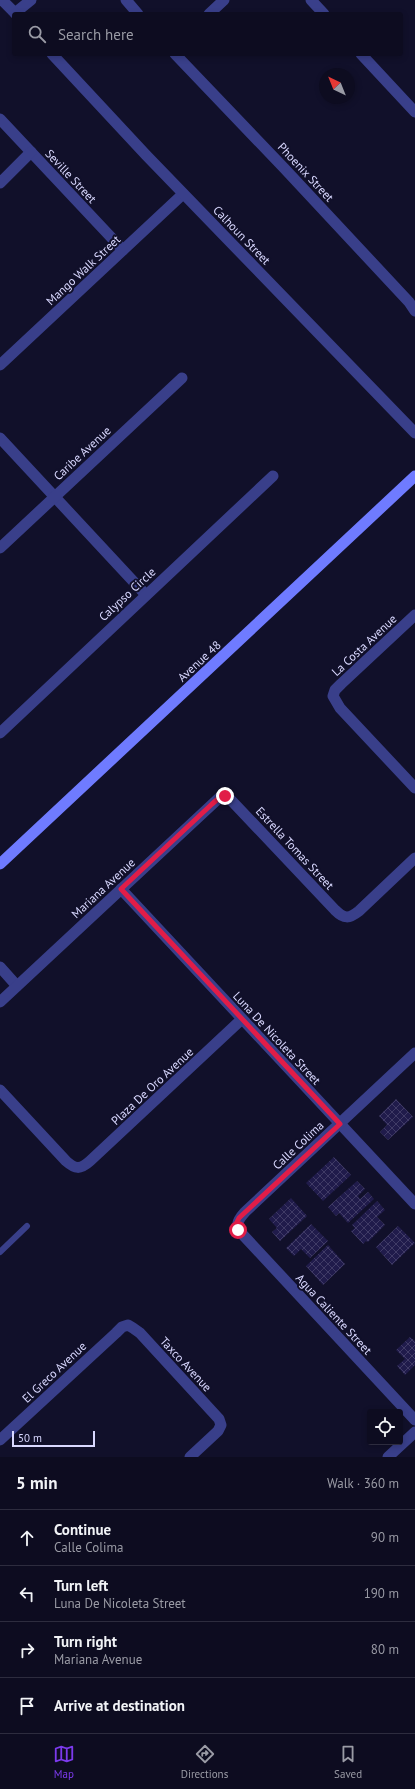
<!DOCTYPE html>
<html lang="en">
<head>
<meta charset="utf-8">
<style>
	:root { --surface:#0d0c20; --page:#161529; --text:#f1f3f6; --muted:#9a9ba5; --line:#2d2c3e; --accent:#7c3aed }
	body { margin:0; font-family:"PT Sans",sans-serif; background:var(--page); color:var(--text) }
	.controls { position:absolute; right:12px; bottom:12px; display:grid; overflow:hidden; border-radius:4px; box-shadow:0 2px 6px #0003 }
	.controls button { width:36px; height:36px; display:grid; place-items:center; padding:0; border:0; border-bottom:1px solid var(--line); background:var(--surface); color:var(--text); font:20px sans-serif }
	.compass { position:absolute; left:319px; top:68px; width:36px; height:36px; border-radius:50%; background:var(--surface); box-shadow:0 2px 6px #0003; rotate:317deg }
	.scale { position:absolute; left:12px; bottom:10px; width:83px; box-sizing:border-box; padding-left:4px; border:2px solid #d9d8ff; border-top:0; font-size:11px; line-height:14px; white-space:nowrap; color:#d9d8ff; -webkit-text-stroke:3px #11102a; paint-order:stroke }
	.stop { position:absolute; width:12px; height:12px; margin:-9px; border:3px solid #e11d48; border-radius:50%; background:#fff }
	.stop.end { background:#e11d48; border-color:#fff; box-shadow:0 1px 4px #0008 }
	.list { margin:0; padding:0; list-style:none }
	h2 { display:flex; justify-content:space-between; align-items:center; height:52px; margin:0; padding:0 16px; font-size:17px }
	h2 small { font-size:13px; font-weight:400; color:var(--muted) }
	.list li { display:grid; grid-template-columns:26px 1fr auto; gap:12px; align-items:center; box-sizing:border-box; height:56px; padding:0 16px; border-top:1px solid var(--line) }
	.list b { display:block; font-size:15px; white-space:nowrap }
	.list p { margin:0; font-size:13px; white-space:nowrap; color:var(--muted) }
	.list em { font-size:13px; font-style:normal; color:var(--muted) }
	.icon { flex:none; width:22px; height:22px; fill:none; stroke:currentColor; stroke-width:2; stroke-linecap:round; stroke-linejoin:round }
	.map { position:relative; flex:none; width:415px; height:1457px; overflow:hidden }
	.search { position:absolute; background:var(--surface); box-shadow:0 2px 6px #0003; left:12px; right:12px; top:12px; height:44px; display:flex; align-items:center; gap:10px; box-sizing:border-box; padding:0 14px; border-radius:4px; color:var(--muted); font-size:15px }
	.sheet { height:276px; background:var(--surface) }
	nav { display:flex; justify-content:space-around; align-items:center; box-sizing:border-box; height:56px; border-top:1px solid var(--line); background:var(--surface); font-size:11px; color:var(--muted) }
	nav a { display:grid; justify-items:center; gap:2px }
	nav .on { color:var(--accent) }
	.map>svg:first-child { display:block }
	.building { fill:url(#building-cross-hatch) }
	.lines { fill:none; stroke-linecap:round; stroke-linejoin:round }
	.service { stroke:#393f8a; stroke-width:6 }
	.minor { stroke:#393f8a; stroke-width:11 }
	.tertiary { stroke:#393f8a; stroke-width:11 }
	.secondary { stroke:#6f7bff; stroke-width:11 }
	.route { stroke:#e11d48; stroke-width:5 }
	.labels { text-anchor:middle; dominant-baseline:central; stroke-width:4; stroke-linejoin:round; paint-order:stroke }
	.street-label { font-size:12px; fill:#d9d8ff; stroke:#11102a }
</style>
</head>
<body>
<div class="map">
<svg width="415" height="1457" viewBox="0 0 415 1457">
	<defs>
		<pattern id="building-cross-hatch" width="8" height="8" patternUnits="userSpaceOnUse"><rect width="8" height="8" fill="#201b4b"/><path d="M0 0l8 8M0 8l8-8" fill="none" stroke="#403b66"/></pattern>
	</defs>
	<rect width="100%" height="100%" fill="#11102a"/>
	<g class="building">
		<path d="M396,1099L413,1117L388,1140L380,1132L387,1125L379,1116Z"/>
		<path d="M334,1157L351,1175L323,1201L306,1183Z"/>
		<path d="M357,1181L365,1189L358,1196L360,1199L368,1192L374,1199L348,1223L339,1213L336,1216L328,1207Z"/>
		<path d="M291,1198L307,1216L280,1241L272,1232L277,1228L269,1219Z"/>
		<path d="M377,1201L385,1210L377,1217L385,1225L368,1242L366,1241L363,1244L351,1231L355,1228L352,1225Z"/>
		<path d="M311,1224L328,1241L310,1258L301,1249L294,1256L286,1248Z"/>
		<path d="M398,1226L415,1243L392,1265L376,1247Z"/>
		<path d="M328,1245L345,1264L323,1285L306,1266Z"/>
		<path d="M410,1337L415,1341V1365L405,1375L397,1366L405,1359L396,1350Z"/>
	</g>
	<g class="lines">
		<path class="service" d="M0,1252L27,1226"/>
		<g class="minor">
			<path d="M126,0L138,14"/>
			<path d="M311,0L324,14"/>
			<path d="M15,13L31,0"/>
			<path d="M209,14L224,0"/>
			<path d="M175,54L284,168L409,302L415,311"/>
			<path d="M361,54L415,112"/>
			<path d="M0,119L123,250"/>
			<path d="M0,183L31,152"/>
			<path d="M0,365L183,194"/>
			<path d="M0,438L146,595"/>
			<path d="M0,548L182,378"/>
			<path d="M415,615L341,684L335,690L333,696L340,708L415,788"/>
			<path d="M0,733L273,476"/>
			<path d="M121,889L415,1204"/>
			<path d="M0,967L17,986"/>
			<path d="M0,1002L219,798L225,797L230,799L335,910C344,919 349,919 359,911L415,858"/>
			<path d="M415,1053L245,1212C236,1222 235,1226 244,1236L415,1420"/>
			<path d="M0,1090L66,1161C75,1169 80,1170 90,1161L242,1019"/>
			<path d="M0,1440L116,1333L122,1327L128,1325L133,1328L140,1333L219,1419L221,1425L218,1431L190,1457"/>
			<path d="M388,1457L415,1432"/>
		</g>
		<g class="tertiary">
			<path d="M2,0L16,14"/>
			<path d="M52,54L146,155L415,433"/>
		</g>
		<path class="secondary" d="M0,864L415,476"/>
	</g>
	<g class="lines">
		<path class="route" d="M225,796L219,798L212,804L121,889L340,1124L239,1218L236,1224L238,1230"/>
	</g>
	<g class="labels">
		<g class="street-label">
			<text transform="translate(306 172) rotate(47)">Phoenix Street</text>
			<text transform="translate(71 176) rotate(47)">Seville Street</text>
			<text transform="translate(242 235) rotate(46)">Calhoun Street</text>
			<text transform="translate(83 270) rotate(-43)">Mango Walk Street</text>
			<text transform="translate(82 453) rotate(-43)">Caribe Avenue</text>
			<text transform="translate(127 594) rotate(-43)">Calypso Circle</text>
			<text transform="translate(364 645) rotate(-43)">La Costa Avenue</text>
			<text transform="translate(199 661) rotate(-43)">Avenue 48</text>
			<text transform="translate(295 848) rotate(47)">Estrella Tomas Street</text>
			<text transform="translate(103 888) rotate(-43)">Mariana Avenue</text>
			<text transform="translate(277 1038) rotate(47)">Luna De Nicoleta Street</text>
			<text transform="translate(152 1086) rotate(-43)">Plaza De Oro Avenue</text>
			<text transform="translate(298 1145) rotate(-43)">Calle Colima</text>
			<text transform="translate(334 1314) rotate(47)">Agua Caliente Street</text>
			<text transform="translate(186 1364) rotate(47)">Taxco Avenue</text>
			<text transform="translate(54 1372) rotate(-43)">El Greco Avenue</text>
		</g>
	</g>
</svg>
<div class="controls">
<button><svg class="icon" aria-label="locate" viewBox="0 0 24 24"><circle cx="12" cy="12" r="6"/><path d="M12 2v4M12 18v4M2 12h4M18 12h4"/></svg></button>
</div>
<svg class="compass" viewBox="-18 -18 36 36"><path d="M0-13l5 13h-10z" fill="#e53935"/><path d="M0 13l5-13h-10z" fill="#9a9ba5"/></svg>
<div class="scale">50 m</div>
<div class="stop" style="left:238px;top:1230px"></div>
<div class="stop end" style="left:225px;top:796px"></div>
<div class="search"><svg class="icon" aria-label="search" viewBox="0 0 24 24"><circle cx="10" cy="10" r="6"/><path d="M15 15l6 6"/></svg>Search here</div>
</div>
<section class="sheet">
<h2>5 min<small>Walk · 360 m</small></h2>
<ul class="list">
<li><svg class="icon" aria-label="ahead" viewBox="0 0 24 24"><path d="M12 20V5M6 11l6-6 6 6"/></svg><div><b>Continue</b><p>Calle Colima</p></div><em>90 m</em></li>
<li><svg class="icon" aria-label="left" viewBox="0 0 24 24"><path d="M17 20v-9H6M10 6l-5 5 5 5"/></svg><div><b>Turn left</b><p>Luna De Nicoleta Street</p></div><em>190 m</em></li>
<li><svg class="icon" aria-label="right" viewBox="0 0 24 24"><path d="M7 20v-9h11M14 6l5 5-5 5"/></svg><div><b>Turn right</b><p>Mariana Avenue</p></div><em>80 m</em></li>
<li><svg class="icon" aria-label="arrive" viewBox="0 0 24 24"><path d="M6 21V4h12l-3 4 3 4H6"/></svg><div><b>Arrive at destination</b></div></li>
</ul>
</section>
<nav>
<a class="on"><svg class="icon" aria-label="map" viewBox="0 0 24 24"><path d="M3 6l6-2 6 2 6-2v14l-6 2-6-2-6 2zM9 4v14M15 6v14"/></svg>Map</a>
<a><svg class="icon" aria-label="directions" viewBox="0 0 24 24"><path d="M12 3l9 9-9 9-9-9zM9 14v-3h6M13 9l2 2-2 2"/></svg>Directions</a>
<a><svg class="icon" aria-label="saved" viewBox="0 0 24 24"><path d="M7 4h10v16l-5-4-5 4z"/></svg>Saved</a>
</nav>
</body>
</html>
